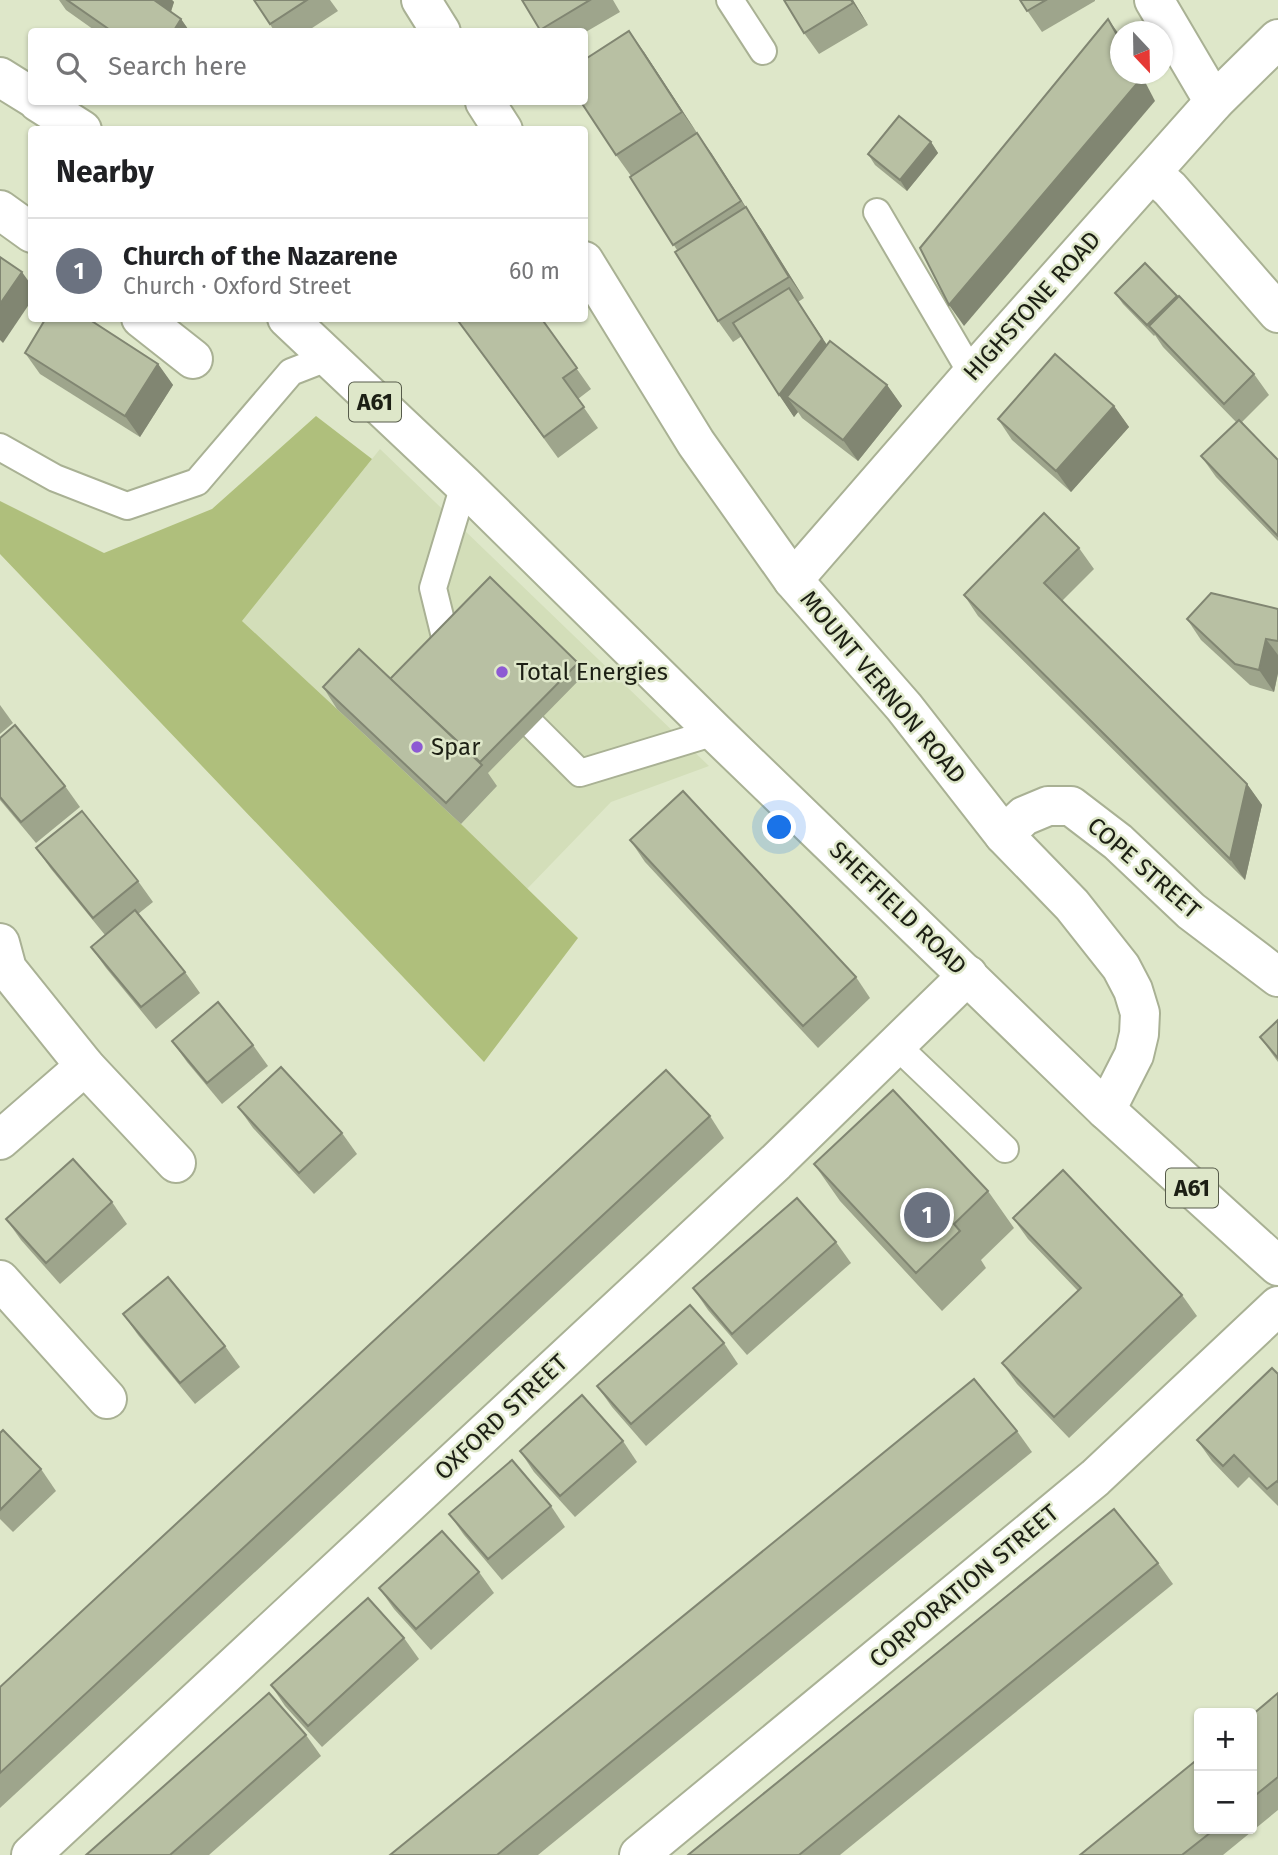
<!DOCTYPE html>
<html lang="en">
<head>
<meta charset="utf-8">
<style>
	:root { --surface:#fff; --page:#f6f6f6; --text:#202124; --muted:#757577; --line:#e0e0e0; --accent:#0f766e }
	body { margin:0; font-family:"Fira Sans",sans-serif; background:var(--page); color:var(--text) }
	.controls { position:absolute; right:21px; bottom:21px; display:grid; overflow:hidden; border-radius:7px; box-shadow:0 2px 5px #0004 }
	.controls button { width:63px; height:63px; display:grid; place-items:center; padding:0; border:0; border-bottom:2px solid var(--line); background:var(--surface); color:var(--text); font:35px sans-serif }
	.compass { position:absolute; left:1110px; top:21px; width:63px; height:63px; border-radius:50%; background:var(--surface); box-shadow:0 2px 5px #0004; rotate:158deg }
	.you { position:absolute; left:780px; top:828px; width:24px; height:24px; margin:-18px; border:5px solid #fff; border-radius:50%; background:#1a73e8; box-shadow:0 0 0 10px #1a73e833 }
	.badge { display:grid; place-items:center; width:46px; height:46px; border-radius:50%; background:var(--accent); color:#fff; font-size:23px; font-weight:700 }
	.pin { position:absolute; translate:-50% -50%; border:4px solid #fff; box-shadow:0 2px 7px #0006 }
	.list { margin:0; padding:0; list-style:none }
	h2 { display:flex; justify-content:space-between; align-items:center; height:91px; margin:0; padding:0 28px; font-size:30px }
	h2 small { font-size:23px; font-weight:400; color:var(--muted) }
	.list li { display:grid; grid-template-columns:46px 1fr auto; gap:21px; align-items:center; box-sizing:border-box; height:105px; padding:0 28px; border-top:2px solid var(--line) }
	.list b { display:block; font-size:26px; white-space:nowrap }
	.list p { margin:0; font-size:23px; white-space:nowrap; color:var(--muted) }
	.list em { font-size:23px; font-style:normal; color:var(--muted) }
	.icon { flex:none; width:38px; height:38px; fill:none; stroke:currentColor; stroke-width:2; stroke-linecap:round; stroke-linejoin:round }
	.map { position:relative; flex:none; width:1278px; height:1855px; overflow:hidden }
	.search { position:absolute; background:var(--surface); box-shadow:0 2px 5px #0004; left:28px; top:28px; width:560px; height:77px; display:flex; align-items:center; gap:18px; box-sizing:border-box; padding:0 24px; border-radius:7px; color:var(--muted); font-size:26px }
	.panel { position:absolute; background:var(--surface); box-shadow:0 2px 5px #0004; left:28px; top:126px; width:560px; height:196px; border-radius:7px }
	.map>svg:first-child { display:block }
	.built { fill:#d3deb9 }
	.green { fill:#afbf7c }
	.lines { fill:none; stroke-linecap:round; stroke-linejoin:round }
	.lane-casing { stroke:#a9b194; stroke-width:30 }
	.street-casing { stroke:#a9b194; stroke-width:42 }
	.secondary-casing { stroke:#a9b194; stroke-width:42 }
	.highway-casing { stroke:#a9b194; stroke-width:42 }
	.lane { stroke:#fff; stroke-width:26 }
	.street { stroke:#fff; stroke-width:38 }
	.secondary { stroke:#fff; stroke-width:38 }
	.highway { stroke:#fff; stroke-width:38 }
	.wall { fill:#9ea58c }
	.shaded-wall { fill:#818672 }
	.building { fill:#b8c0a3; stroke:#818672; stroke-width:2 }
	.poi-dot { fill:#8d5ad3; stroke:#dee7c9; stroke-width:2.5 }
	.labels { text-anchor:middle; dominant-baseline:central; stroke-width:5; stroke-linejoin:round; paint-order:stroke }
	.shield { fill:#dee7c9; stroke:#565b4a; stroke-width:2 }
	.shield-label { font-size:23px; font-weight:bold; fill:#1c1f14 }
	.street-label { font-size:24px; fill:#1c1f14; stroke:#dee7c9 }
	.poi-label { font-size:24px; fill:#1c1f14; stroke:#dee7c9; text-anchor:start }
</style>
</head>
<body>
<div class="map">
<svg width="1278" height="1855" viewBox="0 0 1278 1855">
	<rect width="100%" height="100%" fill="#dee7c9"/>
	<path class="built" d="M380,449L709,766L611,802L526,890L461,824L242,621Z"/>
	<path class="green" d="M316,416L372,459L242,621L461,824L578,938L484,1062L0,554V501L104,553L212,509Z"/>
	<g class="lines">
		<g class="lane-casing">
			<g id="lane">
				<path d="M730,0L763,51"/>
				<path d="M877,212L972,374"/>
				<path d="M0,447L55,478L127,506L197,482L291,372L327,358"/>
				<path d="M460,654L446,641L433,588L464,485"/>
				<path d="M508,701L580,773L715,732"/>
				<path d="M897,1046L1005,1149"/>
			</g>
		</g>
		<g class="street-casing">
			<g id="street">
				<path d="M1154,0L1214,102"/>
				<path d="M1152,173L1170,189L1278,313"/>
				<path d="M0,210L32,233"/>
				<path d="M141,318L193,359"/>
				<path d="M793,580L972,374L1214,102L1278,39"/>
				<path d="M1004,835L1024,816L1048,806H1071L1118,842L1191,911L1278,977"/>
				<path d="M0,943L7,969L85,1066L176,1163"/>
				<path d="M0,1140L85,1066"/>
				<path d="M0,1280L107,1399"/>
				<path d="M31,1855L776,1162L968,975"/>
				<path d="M639,1855L1095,1478L1278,1306"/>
			</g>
		</g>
		<g class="secondary-casing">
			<g id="secondary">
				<path d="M421,0L441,32"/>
				<path d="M485,102L503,130"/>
				<path d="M584,261L696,443L793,580L904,707L1004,835L1072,905L1121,967L1133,990L1140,1013L1139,1034L1134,1055L1106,1110"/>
			</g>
		</g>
		<g class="highway-casing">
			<g id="highway">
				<path d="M0,77L32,97"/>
				<path d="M38,102L82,130"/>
				<path d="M287,318L464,485L715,732L1106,1110L1278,1266"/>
			</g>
		</g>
		<use href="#lane" class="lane"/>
		<use href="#street" class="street"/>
		<use href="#secondary" class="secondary"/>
		<use href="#highway" class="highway"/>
	</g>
	<g class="wall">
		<path d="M59,0H172L174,2L171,12L181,19L190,32H97L66,10Z"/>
		<path d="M254,0H330L338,11L306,32H275Z"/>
		<path d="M522,0H613L620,12L584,33V32H541Z"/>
		<path d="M784,0H853L868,25L819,54L804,33Z"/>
		<path d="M1020,0H1095V1L1042,32Z"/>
		<path d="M644,52L746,208L761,229L804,298L798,302L827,345L887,385L902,406L858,461L802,418L798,412L794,417L742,336L733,342L718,321L677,250L630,177L631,176L616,155Z"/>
		<path d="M931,142L938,153L907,191L875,165L868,154Z"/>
		<path d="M1145,263L1254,374L1269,395L1242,422L1278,460V541L1216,477L1201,456L1237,423L1163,347L1155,335L1154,336L1123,304L1115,293Z"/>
		<path d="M456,318H541L591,389L578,399L598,428L558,458Z"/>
		<path d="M25,353L158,364L173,385L140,437L40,374Z"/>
		<path d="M1114,406L1129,427L1071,492L1012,440L998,419Z"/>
		<path d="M1079,548L1094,569L1062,601L1247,784L1262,805L1245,880L978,616L964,595Z"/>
		<path d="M1278,609V673L1274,692L1250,685L1201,640L1187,619Z"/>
		<path d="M578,663L585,674L488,773L497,786L461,824L337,709L323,687L390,679Z"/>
		<path d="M0,705L13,723L0,734Z"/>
		<path d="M0,738L65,786L80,807L36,843L0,800Z"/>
		<path d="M630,840L856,977L870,998L818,1048L645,862Z"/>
		<path d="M36,848L138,881L153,902L138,914L185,972L200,993L156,1029L106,968L91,947L105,935L51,869Z"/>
		<path d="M1278,1020V1062L1260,1037Z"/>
		<path d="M172,1041L253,1045L268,1066L222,1104L187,1062Z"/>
		<path d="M238,1107L342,1133L357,1154L314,1194L253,1128Z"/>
		<path d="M710,1116L724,1138L0,1808V1687Z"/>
		<path d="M814,1164L988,1191L1014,1228L981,1260L986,1268L942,1311L840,1201Z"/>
		<path d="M112,1202L127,1224L60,1284L21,1240L6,1219Z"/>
		<path d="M1013,1218L1182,1295L1197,1316L1069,1438L1017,1384L1002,1363L1078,1291L1028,1239Z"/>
		<path d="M836,1242L851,1263L747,1355L708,1310L693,1288Z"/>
		<path d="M123,1314L225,1346L240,1367L195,1404L138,1335Z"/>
		<path d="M724,1343L738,1364L646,1446L612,1407L597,1386Z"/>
		<path d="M1278,1374V1506L1249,1477L1238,1488L1212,1461L1197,1440Z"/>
		<path d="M1017,1431L1032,1452L538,1855H390Z"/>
		<path d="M0,1433L41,1469L56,1491L13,1532L0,1519Z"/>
		<path d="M623,1441L637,1462L575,1517L534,1472L520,1451Z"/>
		<path d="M551,1506L565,1527L502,1580L464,1535L449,1514Z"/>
		<path d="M1158,1563L1173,1584L840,1855H688Z"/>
		<path d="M479,1572L494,1593L431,1650L394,1609L379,1588Z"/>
		<path d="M404,1638L419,1659L322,1747L285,1706L271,1685Z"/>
		<path d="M1278,1693V1810L1223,1855H1080L1199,1829H1252V1715Z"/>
		<path d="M306,1735L321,1756L209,1855H86Z"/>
	</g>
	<g class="shaded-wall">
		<path d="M153,0H172L174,2L168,20Z"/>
		<path d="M851,0H853L868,25Z"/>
		<path d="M181,19L190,32H173Z"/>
		<path d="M1108,19L1121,37V42Z"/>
		<path d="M629,31L644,52L697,133L682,112Z"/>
		<path d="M1137,74H1141L1155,101L964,326L949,305Z"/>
		<path d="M697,133L712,154L756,223L741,201Z"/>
		<path d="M931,142L938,153L907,191L900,180Z"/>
		<path d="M746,207L761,229L804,298L789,277Z"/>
		<path d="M22,272L32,286V300L3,343L0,340V304Z"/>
		<path d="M789,288L837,360L787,397L798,412L794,417L779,395Z"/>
		<path d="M158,364L173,385L140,437L125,416Z"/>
		<path d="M887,385L902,406L858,461L843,440Z"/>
		<path d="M1114,406L1129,427L1071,492L1056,471Z"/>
		<path d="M1266,639L1278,655V673L1274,692L1259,670Z"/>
		<path d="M1247,784L1262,805L1245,880L1230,859Z"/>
	</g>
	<g class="building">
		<path d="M67,0H154L181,19L173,32H113Z"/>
		<path d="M254,0H307L270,24Z"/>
		<path d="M522,0H590L540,30Z"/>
		<path d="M784,0H851L853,3L804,33Z"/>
		<path d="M1020,0H1046L1027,11Z"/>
		<path d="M1108,19L1121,42V74H1137L1140,80L949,305L920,248Z"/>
		<path d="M629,31L682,112L616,155L581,102H584V60Z"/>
		<path d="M899,116L931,142L900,180L868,154Z"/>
		<path d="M697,133L741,201L673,245L630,177Z"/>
		<path d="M746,207L789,277L718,321L675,252Z"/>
		<path d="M0,257L22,272L0,304Z"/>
		<path d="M1145,263L1177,296L1147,325L1115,293Z"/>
		<path d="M789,288L822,339L779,395L733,323Z"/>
		<path d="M1179,296L1254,374L1224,404L1149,326Z"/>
		<path d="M46,318H87L158,364L125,416L25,353Z"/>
		<path d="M456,318H541L577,368L563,378L584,407L544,437Z"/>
		<path d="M830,341L887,385L843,440L787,397Z"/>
		<path d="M1055,354L1114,406L1056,471L998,419Z"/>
		<path d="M1239,420L1278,460V536L1201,456Z"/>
		<path d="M1044,513L1079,548L1044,583L1247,784L1230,859L964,595Z"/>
		<path d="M490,577L578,663L480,762L390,679Z"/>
		<path d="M1211,593L1278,609V641L1266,639L1259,670L1235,664L1187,619Z"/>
		<path d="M359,649L482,765L446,803L323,687Z"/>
		<path d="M15,725L65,786L21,822L0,797V738Z"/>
		<path d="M683,791L856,977L803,1026L630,840Z"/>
		<path d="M82,811L138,881L93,918L36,848Z"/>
		<path d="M135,910L185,972L141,1007L91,947Z"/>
		<path d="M218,1002L253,1045L207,1083L172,1041Z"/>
		<path d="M1278,1020V1058L1260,1037Z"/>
		<path d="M281,1067L342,1133L299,1173L238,1107Z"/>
		<path d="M666,1070L710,1116L0,1773V1687Z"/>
		<path d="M893,1090L988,1191L954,1224L960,1231L916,1273L814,1164Z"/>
		<path d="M73,1159L112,1202L46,1263L6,1219Z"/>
		<path d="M1063,1170L1182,1295L1054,1417L1002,1363L1081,1288L1013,1218Z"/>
		<path d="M797,1198L836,1242L732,1334L693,1288Z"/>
		<path d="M168,1277L225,1346L180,1383L123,1314Z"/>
		<path d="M690,1305L724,1343L631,1424L597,1386Z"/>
		<path d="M1272,1368L1278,1374V1482L1277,1481L1267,1489L1234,1455L1223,1466L1197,1440Z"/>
		<path d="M974,1379L1017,1431L497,1855H390Z"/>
		<path d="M582,1395L623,1441L560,1496L520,1451Z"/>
		<path d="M3,1430L41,1469L0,1510V1433Z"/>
		<path d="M512,1460L551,1506L488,1559L449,1514Z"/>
		<path d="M1114,1509L1158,1563L799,1855H688Z"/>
		<path d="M442,1531L479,1572L416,1629L379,1588Z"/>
		<path d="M368,1598L404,1638L308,1726L271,1685Z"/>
		<path d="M269,1693L306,1735L170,1855H86Z"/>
		<path d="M1278,1693V1777L1252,1798V1715Z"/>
		<path d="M1199,1758V1829H1215L1182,1855H1080Z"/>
	</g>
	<g class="poi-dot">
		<circle cx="502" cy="672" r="7"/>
		<circle cx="417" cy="747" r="7"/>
	</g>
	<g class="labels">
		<g class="shield">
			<rect x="349" y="382.5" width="52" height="39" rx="5"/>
			<rect x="1166" y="1168.5" width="52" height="39" rx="5"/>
		</g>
		<g class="shield-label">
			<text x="375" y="402">A61</text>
			<text x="1192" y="1188">A61</text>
		</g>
		<g class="street-label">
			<text transform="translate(1032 306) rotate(-48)">HIGHSTONE ROAD</text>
			<text transform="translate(883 687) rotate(50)">MOUNT VERNON ROAD</text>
			<text transform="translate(1144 868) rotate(41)">COPE STREET</text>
			<text transform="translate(898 908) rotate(44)">SHEFFIELD ROAD</text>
			<text transform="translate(501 1417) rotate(-43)">OXFORD STREET</text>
			<text transform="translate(964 1586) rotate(-40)">CORPORATION STREET</text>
		</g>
		<g class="poi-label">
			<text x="516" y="672">Total Energies</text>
			<text x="431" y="747">Spar</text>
		</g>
	</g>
</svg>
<div class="controls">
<button>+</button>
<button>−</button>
</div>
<svg class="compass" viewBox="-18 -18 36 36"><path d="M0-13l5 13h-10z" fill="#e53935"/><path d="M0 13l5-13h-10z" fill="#757577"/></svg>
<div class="you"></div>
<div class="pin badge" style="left:927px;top:1215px;background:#6b7280">1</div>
<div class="search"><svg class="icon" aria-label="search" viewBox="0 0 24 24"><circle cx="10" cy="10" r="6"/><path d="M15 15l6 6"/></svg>Search here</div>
<section class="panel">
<h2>Nearby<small></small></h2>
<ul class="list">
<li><span class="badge" style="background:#6b7280">1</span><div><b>Church of the Nazarene</b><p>Church · Oxford Street</p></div><em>60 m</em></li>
</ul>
</section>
</div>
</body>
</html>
